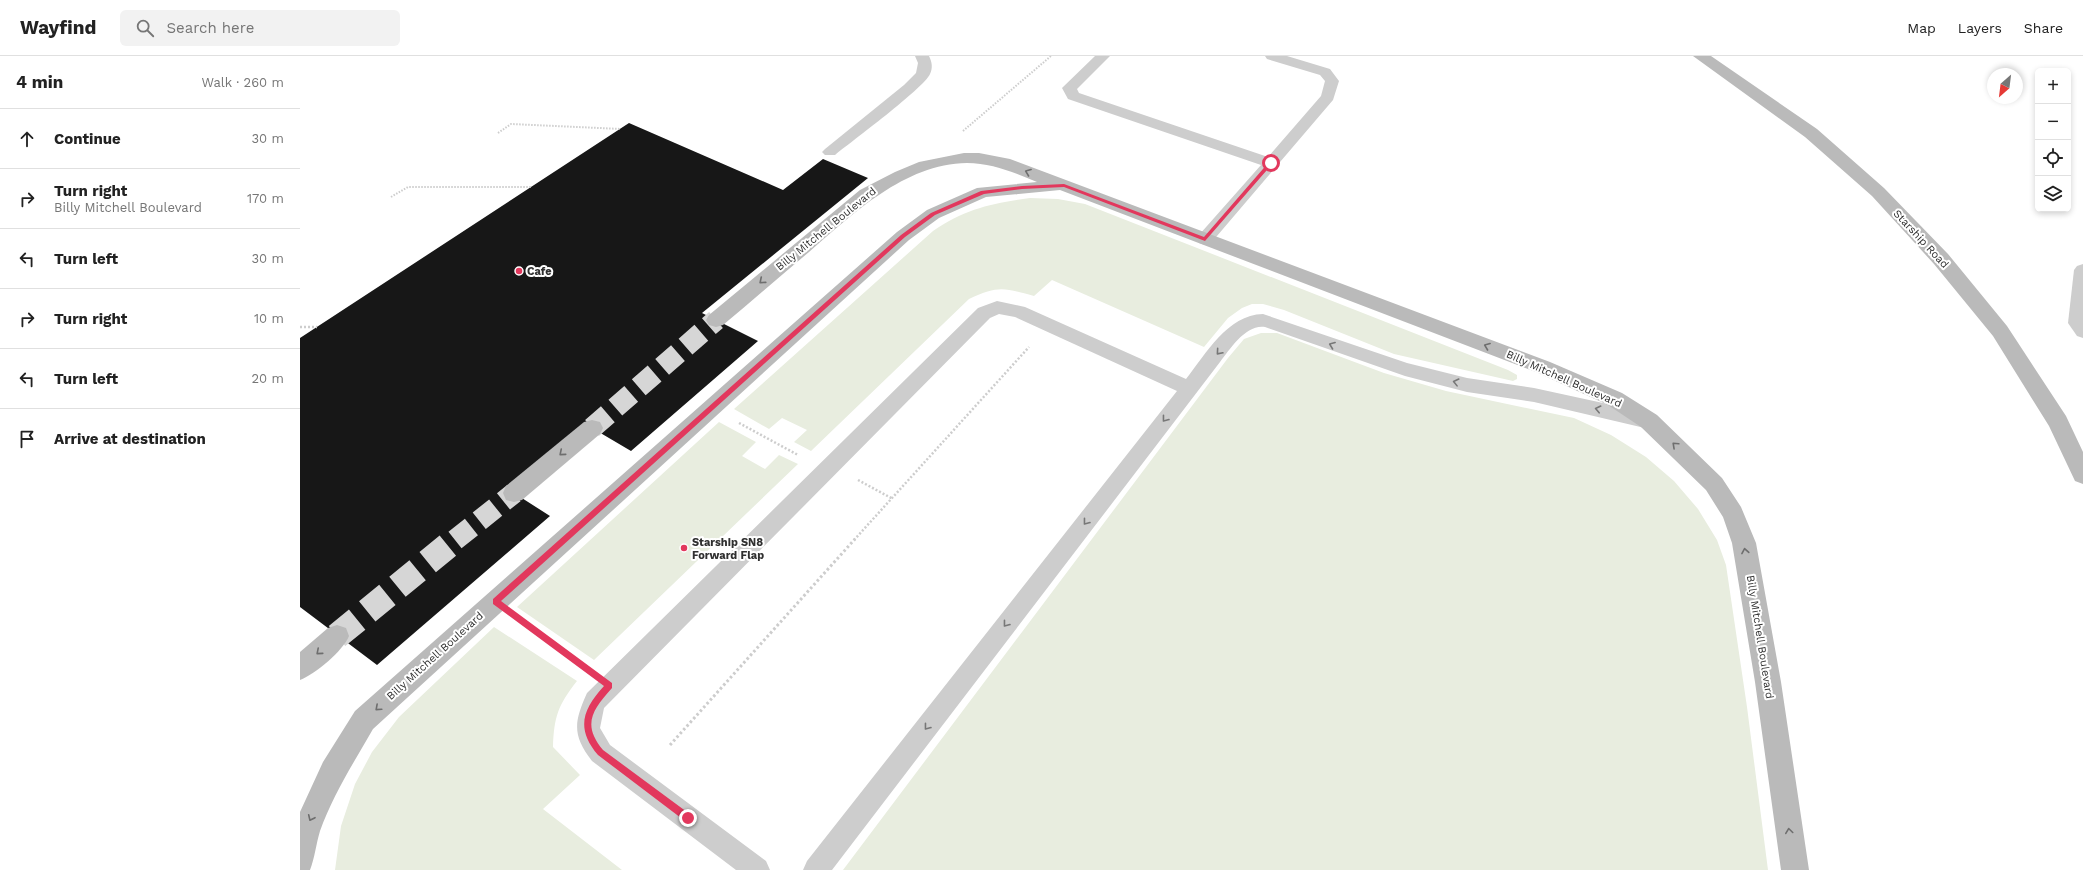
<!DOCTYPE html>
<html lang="en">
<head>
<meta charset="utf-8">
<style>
	:root { --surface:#fff; --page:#f2f2f2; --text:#222; --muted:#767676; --line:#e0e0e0 }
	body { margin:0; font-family:"Work Sans",sans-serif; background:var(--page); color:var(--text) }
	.controls { position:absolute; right:12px; top:12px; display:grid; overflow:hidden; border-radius:6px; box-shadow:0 2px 6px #0003 }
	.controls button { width:36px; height:36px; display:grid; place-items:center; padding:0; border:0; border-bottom:1px solid var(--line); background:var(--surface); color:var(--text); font:20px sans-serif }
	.compass { position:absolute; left:1687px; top:12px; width:36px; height:36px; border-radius:50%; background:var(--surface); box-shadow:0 2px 6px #0003; rotate:208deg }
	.stop { position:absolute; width:12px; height:12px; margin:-9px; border:3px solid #e2385d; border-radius:50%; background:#fff }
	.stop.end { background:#e2385d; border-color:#fff; box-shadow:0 1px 4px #0008 }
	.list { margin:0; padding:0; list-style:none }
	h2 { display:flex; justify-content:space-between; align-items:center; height:52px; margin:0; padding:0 16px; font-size:17px }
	h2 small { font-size:13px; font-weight:400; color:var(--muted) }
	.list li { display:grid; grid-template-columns:26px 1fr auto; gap:12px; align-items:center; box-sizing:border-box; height:60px; padding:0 16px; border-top:1px solid var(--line) }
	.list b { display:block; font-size:15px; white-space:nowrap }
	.list p { margin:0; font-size:13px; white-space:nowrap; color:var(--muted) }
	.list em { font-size:13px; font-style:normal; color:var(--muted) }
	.icon { flex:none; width:22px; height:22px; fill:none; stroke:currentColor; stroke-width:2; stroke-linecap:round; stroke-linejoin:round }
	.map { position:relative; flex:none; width:1783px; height:814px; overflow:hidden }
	header { display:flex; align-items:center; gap:24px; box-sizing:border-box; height:56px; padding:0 20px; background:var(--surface); border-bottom:1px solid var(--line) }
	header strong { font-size:19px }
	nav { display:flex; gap:22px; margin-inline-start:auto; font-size:14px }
	.search { width:280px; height:36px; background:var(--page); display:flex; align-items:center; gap:10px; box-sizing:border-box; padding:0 14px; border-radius:6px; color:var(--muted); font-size:15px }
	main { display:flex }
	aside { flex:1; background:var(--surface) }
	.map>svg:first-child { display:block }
	.green { fill:#e8eddf }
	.building { fill:#171717 }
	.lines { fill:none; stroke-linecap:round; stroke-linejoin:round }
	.secondary-tunnel-far1 { stroke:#d6d6d6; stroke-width:21; stroke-dasharray:21 10; stroke-linecap:butt }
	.secondary-tunnel { stroke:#d6d6d6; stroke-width:26; stroke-dasharray:26 13; stroke-linecap:butt }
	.path-far2 { stroke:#cdcdcd; stroke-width:2; stroke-dasharray:1.5 1.5; stroke-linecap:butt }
	.path-far1 { stroke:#cdcdcd; stroke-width:2.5; stroke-dasharray:2 2; stroke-linecap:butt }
	.path { stroke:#cdcdcd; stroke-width:3; stroke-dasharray:2.5 2.5; stroke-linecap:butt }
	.lane { fill:#cdcdcd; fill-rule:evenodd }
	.secondary { fill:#bababa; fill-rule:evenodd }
	.oneway { stroke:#6e6e6e }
	.oneway2 { stroke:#777 }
	.route { fill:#e2385d }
	.poi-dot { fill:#e2385d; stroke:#fff; stroke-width:1.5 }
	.labels { text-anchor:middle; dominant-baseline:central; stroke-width:4; stroke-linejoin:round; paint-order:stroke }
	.street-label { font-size:11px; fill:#303030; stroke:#fff }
	.poi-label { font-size:11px; font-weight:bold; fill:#303030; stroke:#fff; text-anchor:start }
</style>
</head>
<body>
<header>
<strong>Wayfind</strong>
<div class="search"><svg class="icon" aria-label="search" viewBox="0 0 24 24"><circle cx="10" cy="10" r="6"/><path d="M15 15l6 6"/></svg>Search here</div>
<nav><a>Map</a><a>Layers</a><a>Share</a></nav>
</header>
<main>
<aside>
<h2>4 min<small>Walk · 260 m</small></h2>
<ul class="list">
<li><svg class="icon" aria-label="ahead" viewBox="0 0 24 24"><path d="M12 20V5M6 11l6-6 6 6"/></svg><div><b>Continue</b></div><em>30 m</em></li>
<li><svg class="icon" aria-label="right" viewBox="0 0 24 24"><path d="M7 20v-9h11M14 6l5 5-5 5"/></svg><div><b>Turn right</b><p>Billy Mitchell Boulevard</p></div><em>170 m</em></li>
<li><svg class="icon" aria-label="left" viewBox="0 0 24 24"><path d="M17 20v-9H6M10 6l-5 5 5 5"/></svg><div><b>Turn left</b></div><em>30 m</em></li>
<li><svg class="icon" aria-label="right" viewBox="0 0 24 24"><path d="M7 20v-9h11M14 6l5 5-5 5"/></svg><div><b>Turn right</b></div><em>10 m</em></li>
<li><svg class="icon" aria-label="left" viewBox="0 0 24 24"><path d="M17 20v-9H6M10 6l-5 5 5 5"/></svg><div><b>Turn left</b></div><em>20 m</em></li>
<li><svg class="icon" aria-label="arrive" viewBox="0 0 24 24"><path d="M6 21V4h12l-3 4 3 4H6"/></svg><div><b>Arrive at destination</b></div></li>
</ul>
</aside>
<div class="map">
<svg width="1783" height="814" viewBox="0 0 1783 814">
	<rect width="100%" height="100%" fill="#fff"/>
	<g class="green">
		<path d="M730,142L758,143L785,148L1208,314L1217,319V323L1213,325L1094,298L984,254L963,248H952L942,252L928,262L904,291L752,224L734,240C704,232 699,229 669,243L511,395L494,386L507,374L482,362L469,373L434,353L633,175C665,153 692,147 730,142Z"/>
		<path d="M961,277H977L1084,317L1146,335L1274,362L1311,379L1346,401L1374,425L1398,453L1417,484L1426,509L1447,651L1468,814H543L928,302L944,283Z"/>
		<path d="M419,366L456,386L442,400L465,413L479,399L498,408L294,604L217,551Z"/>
		<path d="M194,571L277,625C258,649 254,661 253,691L280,719L243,753L322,814H35L41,770L55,728L72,696L99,661Z"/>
	</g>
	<path class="building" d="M329,67L483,134L523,103L568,122L402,257L458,285L331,395L292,372L214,437L250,460L77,609L0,551V282Z"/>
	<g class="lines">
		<g class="secondary-tunnel-far1">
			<path d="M292,372L416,264"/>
			<path d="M155,484L214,437"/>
		</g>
		<path class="secondary-tunnel" d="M37,580L156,483"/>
		<g class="path-far2">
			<path d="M663,75L751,0"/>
			<path d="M198,77L211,68L321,73"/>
			<path d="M91,141L108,131H232"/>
		</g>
		<g class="path-far1">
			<path d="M0,271H17"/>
			<path d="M439,367L498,399"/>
			<path d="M558,424L593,443"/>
			<path d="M554,484L729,291"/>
		</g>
		<g class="path">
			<path d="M223,566L283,610"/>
			<path d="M370,689L555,483"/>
		</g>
		<g class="lane">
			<path d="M615,0H629C632,6 633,12 630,18C624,32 551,86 535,99H525L522,96L525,93L604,29L616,17L618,7Z"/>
			<path d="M795,0H810L777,33L779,37L968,101L1021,40L1025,25L1020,19L967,3L965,0H987L1030,13L1039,25L1033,44L911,187L905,189L899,187L897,183L899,179L961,109L768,43L762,32Z"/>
			<path d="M1783,208V282L1777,280L1768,267L1774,214L1777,210Z"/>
			<path d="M697,245L725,251L886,323C906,298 927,259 963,258L1107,307L1167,322L1234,332L1349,357L1356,360L1359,365L1356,370L1349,373L1234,346L1167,336L1105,320L965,271C946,268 930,293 920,306L532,814H503L507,805L877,335L715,261L699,258L690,262L304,652L300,672L310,689L466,805L470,814H436L292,705C272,679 274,666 287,637L678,252Z"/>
		</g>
		<g class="secondary">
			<path d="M1393,0H1411L1517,73L1584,132L1648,198L1707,270L1766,360L1783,396V428L1775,425L1749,370L1693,280L1634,208L1572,140L1505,81Z"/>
			<path d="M664,97H679L710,103L1250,306L1322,337L1357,359L1422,422L1441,451L1456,487L1481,626L1509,814H1481L1455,626L1432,487L1423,461L1406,434L1341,371L1308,349L1236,316L760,134L686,141L639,162L609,184L73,673C54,706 33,739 20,775C16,788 15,801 10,814H0V756L23,706L55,655L597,176L627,154L677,132L737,126C715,117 692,107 667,107C604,108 553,158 509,196C480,220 452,245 423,269L416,271L409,269L406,264L409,259L560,134L595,116L619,106Z"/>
			<path d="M292,364L300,366L303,372L300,378L222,444L214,446L206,444L203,437L206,430L284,366Z"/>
			<path d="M37,569L46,572L49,580C43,595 15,618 0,624V596L28,572Z"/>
		</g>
	</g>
	<defs><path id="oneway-chevron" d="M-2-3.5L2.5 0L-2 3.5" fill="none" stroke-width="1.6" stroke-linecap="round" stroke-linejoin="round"/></defs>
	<g class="oneway">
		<use href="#oneway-chevron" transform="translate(728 116) rotate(-159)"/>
		<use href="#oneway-chevron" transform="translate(462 225) rotate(140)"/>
		<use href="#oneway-chevron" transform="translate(1187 290) rotate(-159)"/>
		<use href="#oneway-chevron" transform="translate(1375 389) rotate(-137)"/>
		<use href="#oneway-chevron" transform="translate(262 397) rotate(140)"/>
		<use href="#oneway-chevron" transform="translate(1445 495) rotate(-100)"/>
		<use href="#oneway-chevron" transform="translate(19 596) rotate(139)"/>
		<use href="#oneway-chevron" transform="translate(78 652) rotate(138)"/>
		<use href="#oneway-chevron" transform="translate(11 762) rotate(115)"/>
		<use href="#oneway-chevron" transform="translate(1489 775) rotate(-98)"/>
	</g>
	<g class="oneway2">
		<use href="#oneway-chevron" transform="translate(1032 289) rotate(-159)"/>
		<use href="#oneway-chevron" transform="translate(919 296) rotate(131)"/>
		<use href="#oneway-chevron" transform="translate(1156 326) rotate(-166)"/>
		<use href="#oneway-chevron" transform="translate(1298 353) rotate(-167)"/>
		<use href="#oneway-chevron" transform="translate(865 363) rotate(128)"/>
		<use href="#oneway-chevron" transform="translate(786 466) rotate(128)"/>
		<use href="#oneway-chevron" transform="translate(706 568) rotate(128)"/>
		<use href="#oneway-chevron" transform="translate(627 671) rotate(128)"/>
	</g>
	<path class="route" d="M969,106L973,107L905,185L764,131L722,133L684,138L635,159L605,181L201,545L312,627V632C292,654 282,669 303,694L391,759V765H385L298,699C276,673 282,654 304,630L193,548V543L601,179L631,157L681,135L722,130L764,128L904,181Z"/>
	<g class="poi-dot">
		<circle cx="219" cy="215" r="4"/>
		<circle cx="384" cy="492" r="4"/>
	</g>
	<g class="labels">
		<g class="street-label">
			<text transform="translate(526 173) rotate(-39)">Billy Mitchell Boulevard</text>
			<text transform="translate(1621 183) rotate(47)">Starship Road</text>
			<text transform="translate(1264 323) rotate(24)">Billy Mitchell Boulevard</text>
			<text transform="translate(1460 581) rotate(81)">Billy Mitchell Boulevard</text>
			<text transform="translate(135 600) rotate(-42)">Billy Mitchell Boulevard</text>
		</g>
		<g class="poi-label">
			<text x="227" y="215">Cafe</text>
			<text x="392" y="486">Starship SN8<tspan x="392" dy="13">Forward Flap</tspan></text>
		</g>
	</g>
</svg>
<div class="controls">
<button>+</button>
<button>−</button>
<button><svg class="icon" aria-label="locate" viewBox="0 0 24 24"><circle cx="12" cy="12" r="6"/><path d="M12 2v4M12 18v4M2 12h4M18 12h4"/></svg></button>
<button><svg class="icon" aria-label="layers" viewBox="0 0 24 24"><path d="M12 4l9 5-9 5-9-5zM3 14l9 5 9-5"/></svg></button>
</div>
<svg class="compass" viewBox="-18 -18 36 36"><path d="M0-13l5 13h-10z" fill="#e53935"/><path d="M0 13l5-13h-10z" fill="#767676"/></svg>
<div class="stop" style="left:971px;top:107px"></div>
<div class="stop end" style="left:388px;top:762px"></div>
</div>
</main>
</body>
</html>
